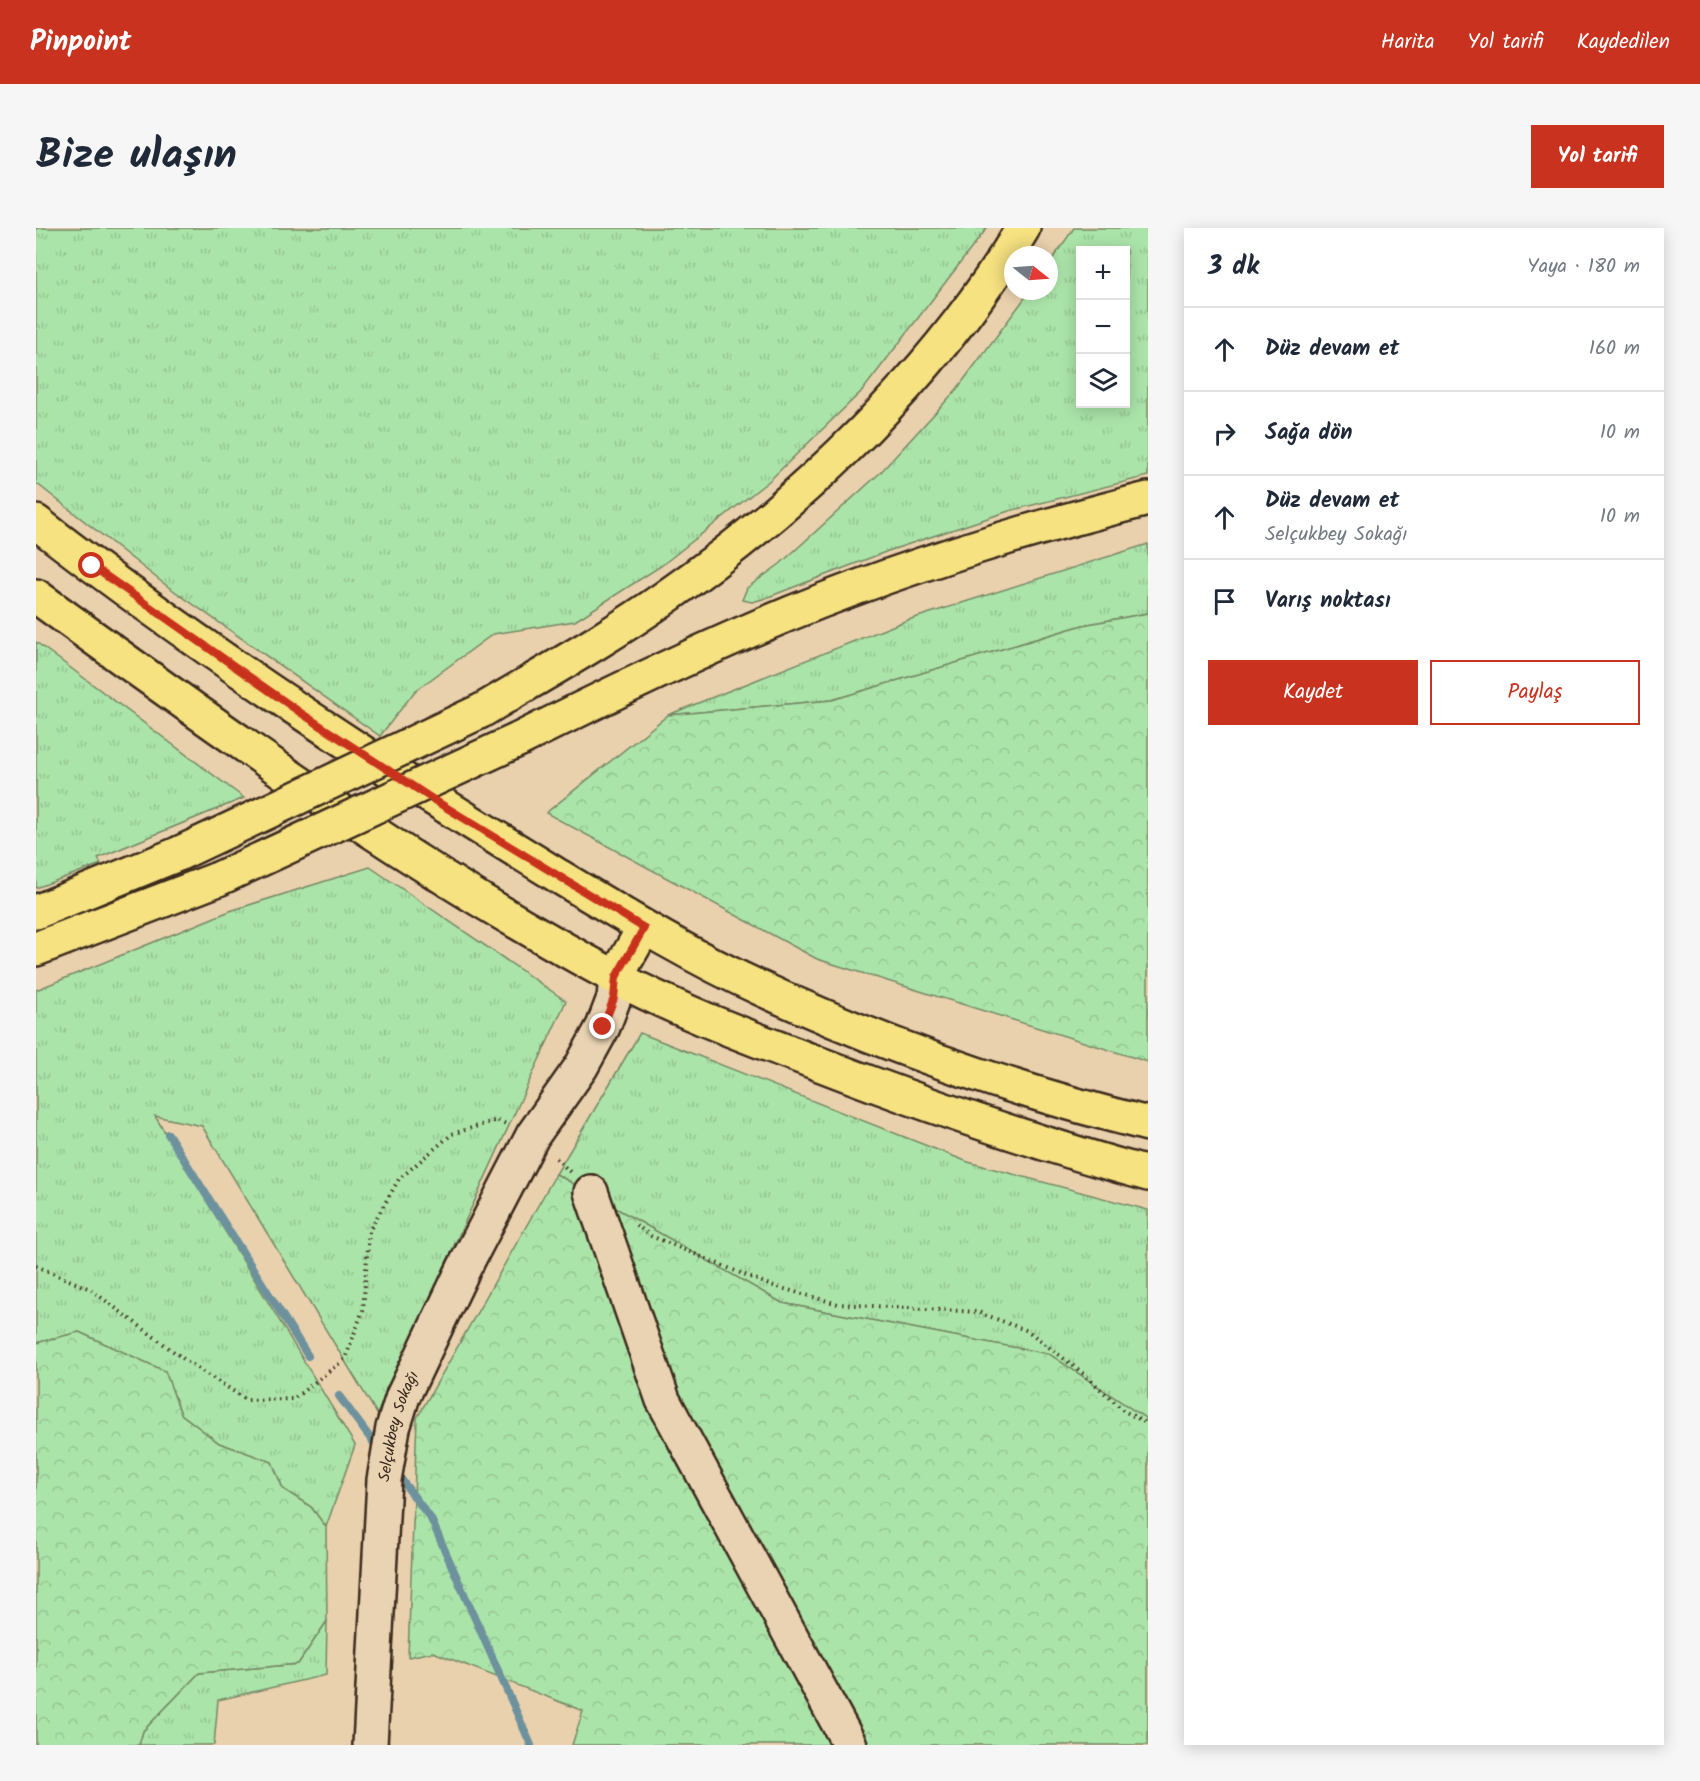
<!DOCTYPE html>
<html lang="tr">
<head>
<meta charset="utf-8">
<style>
	:root { --surface:#fff; --page:#f6f6f7; --text:#1f2937; --muted:#747a83; --line:#e0e1e3; --accent:#c8321e }
	body { margin:0; font-family:Kalam,sans-serif; background:var(--page); color:var(--text) }
	.controls { position:absolute; right:18px; top:18px; display:grid; overflow:hidden; border-radius:0px; box-shadow:0 3px 15px #0003 }
	.controls button { width:54px; height:54px; display:grid; place-items:center; padding:0; border:0; border-bottom:2px solid var(--line); background:var(--surface); color:var(--text); font:30px sans-serif }
	.compass { position:absolute; left:968px; top:18px; width:54px; height:54px; border-radius:50%; background:var(--surface); box-shadow:0 3px 15px #0003; rotate:107deg }
	.stop { position:absolute; width:18px; height:18px; margin:-14px; border:4px solid #c8321e; border-radius:50%; background:#fff }
	.stop.end { background:#c8321e; border-color:#fff; box-shadow:0 2px 6px #0008 }
	.list { margin:0; padding:0; list-style:none }
	h2 { display:flex; justify-content:space-between; align-items:center; height:78px; margin:0; padding:0 24px; font-size:26px }
	h2 small { font-size:20px; font-weight:400; color:var(--muted) }
	.list li { display:grid; grid-template-columns:39px 1fr auto; gap:18px; align-items:center; box-sizing:border-box; height:84px; padding:0 24px; border-top:2px solid var(--line) }
	.list b { display:block; font-size:22px; white-space:nowrap }
	.list p { margin:0; font-size:20px; white-space:nowrap; color:var(--muted) }
	.list em { font-size:20px; font-style:normal; color:var(--muted) }
	.actions { display:flex; gap:12px; padding:18px 24px }
	.actions a { flex:1; padding:14px 0; border:2px solid var(--accent); border-radius:0px; text-align:center; font-size:21px; color:var(--accent) }
	.actions .main { background:var(--accent); color:#fff }
	.icon { flex:none; width:33px; height:33px; fill:none; stroke:currentColor; stroke-width:2; stroke-linecap:round; stroke-linejoin:round }
	.map { position:relative; flex:none; width:1112px; height:1517px; overflow:hidden; border-radius:0px }
	header { display:flex; align-items:center; gap:36px; box-sizing:border-box; height:84px; padding:0 30px; background:var(--accent); color:#fff }
	header strong { font-size:28px }
	nav { display:flex; gap:33px; margin-inline-start:auto; font-size:21px }
	.intro { display:flex; align-items:center; justify-content:space-between; box-sizing:border-box; height:144px; padding:0 36px }
	h1 { margin:0; font-size:42px }
	.button { padding:15px 27px; border-radius:0px; background:var(--accent); color:#fff; font-size:21px; font-weight:700 }
	main { display:flex; gap:36px; padding:0 36px }
	aside { flex:1; background:var(--surface); border-radius:0px; box-shadow:0 3px 15px #0003 }
	.map>svg:first-child { display:block }
	.grass { fill:url(#grass-tufts); stroke:#738764; stroke-width:1.5; fill-rule:evenodd }
	.forest { fill:url(#forest-crowns); stroke:#738764; stroke-width:1.5 }
	.lines { fill:none; stroke-linecap:round; stroke-linejoin:round }
	.stream { stroke:#6d929d; stroke-width:8 }
	.minor-casing { stroke:#3b2a1e; stroke-width:38 }
	.major-casing { stroke:#3b2a1e; stroke-width:38 }
	.highway-casing { stroke:#3b2a1e; stroke-width:38 }
	.path { stroke:#3b2a1e; stroke-width:4; stroke-dasharray:1.5 4.5; stroke-linecap:butt }
	.minor { stroke:#e9d3b2; stroke-width:33 }
	.major { stroke:#f6e281; stroke-width:33 }
	.highway { stroke:#f6e281; stroke-width:33 }
	.highway-bridge-casing { stroke:#3b2a1e; stroke-width:38; stroke-linecap:butt }
	.highway-bridge { stroke:#f6e281; stroke-width:33 }
	.route { stroke:#c8321e; stroke-width:8 }
	.labels { text-anchor:middle; dominant-baseline:central; stroke-width:4.5; stroke-linejoin:round; paint-order:stroke }
	.street-label { font-size:16px; fill:#3b2a1e; stroke:#e9d3b2 }
</style>
</head>
<body>
<header>
<strong>Pinpoint</strong>
<nav><a>Harita</a><a>Yol tarifi</a><a>Kaydedilen</a></nav>
</header>
<div class="intro"><h1>Bize ulaşın</h1><a class="button">Yol tarifi</a></div>
<main>
<div class="map">
<svg width="1112" height="1517" viewBox="0 0 1112 1517">
	<defs>
		<pattern id="grass-tufts" width="24" height="20" patternUnits="userSpaceOnUse" patternTransform="scale(1.5)"><rect width="24" height="20" fill="#abe4a9"/><path d="M3 7l-1-3M5 7V3M7 7l1-3M15 17l-1-3M17 17v-4M19 17l1-3" fill="none" stroke="#94c491"/></pattern>
		<pattern id="forest-crowns" width="20" height="18" patternUnits="userSpaceOnUse" patternTransform="scale(1.5)"><rect width="20" height="18" fill="#abe4a9"/><path d="M2 6a3 3 0 1 1 6 0M12 15a3 3 0 1 1 6 0" fill="none" stroke="#94c491"/></pattern>
	</defs>
	<rect width="100%" height="100%" fill="#ead1ae"/>
	<filter id="ink" filterUnits="userSpaceOnUse"><feTurbulence type="fractalNoise" baseFrequency=".0167" numOctaves="2"/><feDisplacementMap in="SourceGraphic" scale="12" xChannelSelector="R" yChannelSelector="G"/><feConvolveMatrix kernelMatrix="1 2 1 2 8 2 1 2 1" color-interpolation-filters="sRGB"/></filter>
	<g filter="url(#ink)">
		<g class="grass">
			<path d="M0,0H951L827,162L734,252L625,338L539,393L457,406L379,463L344,508L127,355L0,255Z"/>
			<path d="M1038,0H1112V248L973,283L852,323L727,371L716,374L706,372L711,360L744,336L844,245L921,161L994,63H1013V36ZM1090,22V176H1044V22Z"/>
			<path d="M1112,316V385L1047,397L796,472L632,487L869,393Z"/>
			<path d="M0,414L208,570L62,630L65,636L0,660Z"/>
			<path d="M334,639L530,773L341,1186L166,898L119,888L319,1217L290,1299L275,1279L247,1261L236,1234L183,1215L145,1186L129,1143L43,1104L0,1115V762L194,683Z"/>
			<path d="M604,805L932,934L1112,982V1192L1013,1126L746,1075L520,946Z"/>
			<path d="M291,1393L290,1447L182,1472L178,1517H103L107,1503L163,1445L262,1436Z"/>
		</g>
		<g class="forest">
			<path d="M1112,385V834L781,731L510,585L632,487L796,472L1047,397Z"/>
			<path d="M520,946L746,1075L1013,1126L1112,1192V1517H536L547,1483L397,1424L372,1429L381,1190Z"/>
			<path d="M43,1104L129,1143L145,1186L183,1215L236,1234L247,1261L275,1279L290,1299L291,1393L262,1436L163,1445L107,1503L103,1517H0V1115Z"/>
		</g>
		<g class="lines">
			<g class="stream">
				<path d="M132,906L272,1128"/>
				<path d="M303,1168L343,1222"/>
				<path d="M358,1242L395,1291L495,1517"/>
			</g>
			<g class="minor-casing">
				<g id="minor">
					<path d="M555,964L627,1172L814,1517"/>
					<path id="s1" d="M334,1517L348,1252L357,1200L367,1168L428,1040L497,907L545,839L567,799L578,770L580,749"/>
				</g>
			</g>
			<g class="major-casing">
				<g id="major">
					<path d="M0,294C108,378 221,456 335,530C395,570 457,608 519,646C587,687 654,728 726,761C848,817 982,864 1112,896"/>
					<path d="M0,368C186,503 374,639 577,748C642,783 713,809 781,835C890,877 999,915 1112,946"/>
					<path d="M580,749L608,700"/>
				</g>
			</g>
			<g class="highway-casing">
				<g id="highway">
					<path d="M445,483C507,446 571,411 630,369C767,273 901,145 987,0"/>
					<path d="M482,512C562,472 642,433 724,398C850,344 980,304 1112,271"/>
					<path d="M0,684L142,626"/>
					<path d="M0,721L182,651"/>
				</g>
			</g>
			<g class="path">
				<path d="M520,930L534,944"/>
				<path d="M600,997L615,1008L731,1056L802,1076L942,1084L992,1103L1048,1146L1088,1183L1112,1196"/>
				<path d="M0,1038L54,1061L149,1132L211,1172L257,1171L309,1131L327,1082L333,1003L363,951L416,906L461,892L470,896"/>
			</g>
			<use href="#minor" class="minor"/>
			<use href="#major" class="major"/>
			<use href="#highway" class="highway"/>
			<g class="highway-bridge-casing">
				<g id="highway-bridge">
					<path d="M142,626L445,483"/>
					<path d="M182,651L482,512"/>
				</g>
			</g>
			<use href="#highway-bridge" class="highway-bridge"/>
		</g>
	</g>
	<g class="lines" filter="url(#ink)">
		<path class="route" d="M56,338L265,485L398,572L608,700L580,749L578,770L567,799"/>
	</g>
	<g class="labels">
		<g class="street-label">
			<text stroke="none"><textPath href="#s1" startOffset="321">Selçukbey Sokağı</textPath></text>
		</g>
	</g>
</svg>
<div class="controls">
<button>+</button>
<button>−</button>
<button><svg class="icon" aria-label="layers" viewBox="0 0 24 24"><path d="M12 4l9 5-9 5-9-5zM3 14l9 5 9-5"/></svg></button>
</div>
<svg class="compass" viewBox="-18 -18 36 36"><path d="M0-13l5 13h-10z" fill="#e53935"/><path d="M0 13l5-13h-10z" fill="#747a83"/></svg>
<div class="stop" style="left:56px;top:338px"></div>
<div class="stop end" style="left:567px;top:799px"></div>
</div>
<aside>
<h2>3 dk<small>Yaya · 180 m</small></h2>
<ul class="list">
<li><svg class="icon" aria-label="ahead" viewBox="0 0 24 24"><path d="M12 20V5M6 11l6-6 6 6"/></svg><div><b>Düz devam et</b></div><em>160 m</em></li>
<li><svg class="icon" aria-label="right" viewBox="0 0 24 24"><path d="M7 20v-9h11M14 6l5 5-5 5"/></svg><div><b>Sağa dön</b></div><em>10 m</em></li>
<li><svg class="icon" aria-label="ahead" viewBox="0 0 24 24"><path d="M12 20V5M6 11l6-6 6 6"/></svg><div><b>Düz devam et</b><p>Selçukbey Sokağı</p></div><em>10 m</em></li>
<li><svg class="icon" aria-label="arrive" viewBox="0 0 24 24"><path d="M6 21V4h12l-3 4 3 4H6"/></svg><div><b>Varış noktası</b></div></li>
</ul>
<div class="actions"><a class="main">Kaydet</a><a>Paylaş</a></div>
</aside>
</main>
</body>
</html>
